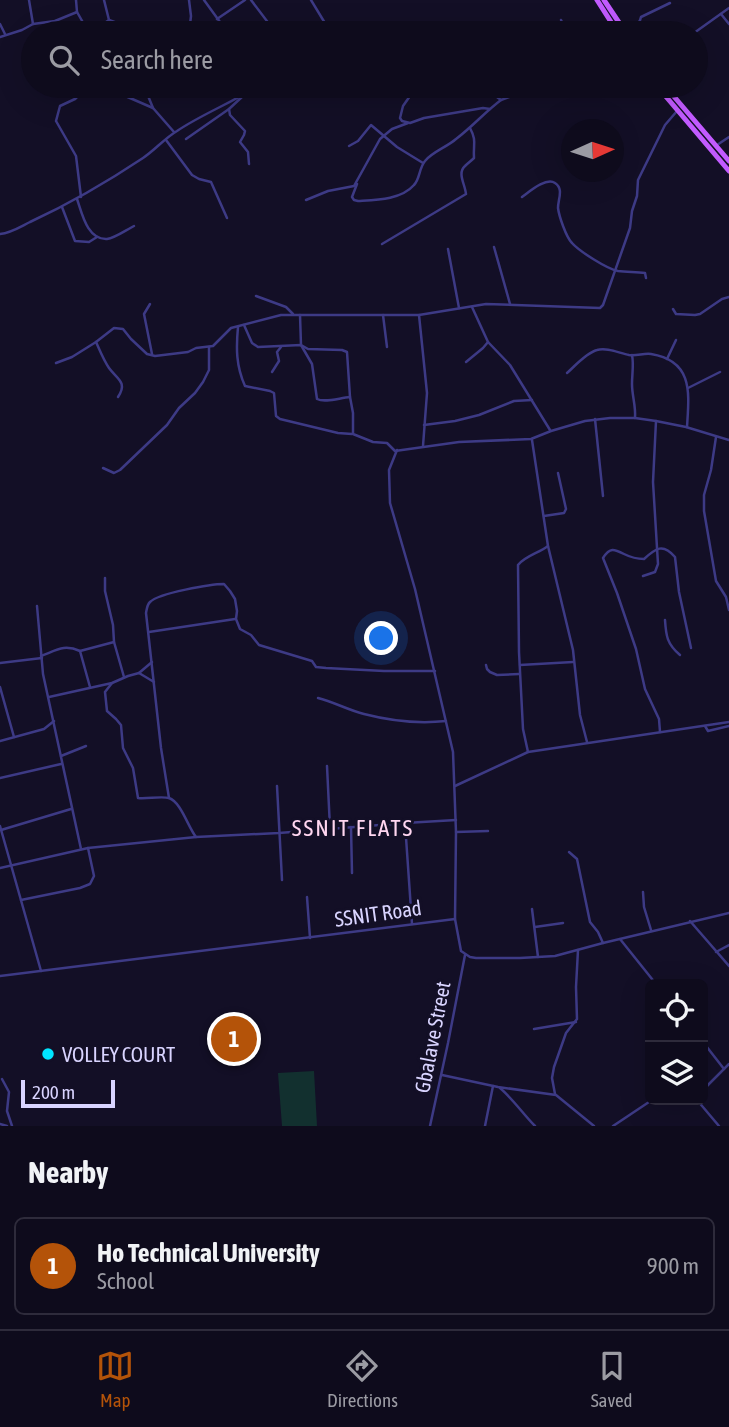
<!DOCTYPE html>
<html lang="en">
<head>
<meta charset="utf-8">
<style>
	:root { --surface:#0e0b1c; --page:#171425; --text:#f1f3f6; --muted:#9b9ba3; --line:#2e2b3b; --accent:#b45309 }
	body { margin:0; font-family:"Asap Condensed",sans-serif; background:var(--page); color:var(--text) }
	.controls { position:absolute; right:21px; bottom:21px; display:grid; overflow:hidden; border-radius:10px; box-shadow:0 7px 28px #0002 }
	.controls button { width:63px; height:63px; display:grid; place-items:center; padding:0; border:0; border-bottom:2px solid var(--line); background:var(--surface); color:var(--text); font:35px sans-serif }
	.compass { position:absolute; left:561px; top:119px; width:63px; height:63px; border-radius:50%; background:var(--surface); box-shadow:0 7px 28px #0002; rotate:87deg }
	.scale { position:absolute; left:21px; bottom:18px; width:94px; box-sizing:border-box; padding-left:7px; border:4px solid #d9d4ff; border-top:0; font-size:19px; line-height:24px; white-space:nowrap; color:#d9d4ff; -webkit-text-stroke:5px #130f26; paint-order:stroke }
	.you { position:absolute; left:382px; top:639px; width:24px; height:24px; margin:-18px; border:5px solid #fff; border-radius:50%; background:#1a73e8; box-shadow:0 0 0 10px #1a73e833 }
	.badge { display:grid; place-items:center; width:46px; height:46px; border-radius:50%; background:var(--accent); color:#fff; font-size:23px; font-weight:700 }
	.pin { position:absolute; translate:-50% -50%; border:4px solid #fff; box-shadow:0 2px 7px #0006 }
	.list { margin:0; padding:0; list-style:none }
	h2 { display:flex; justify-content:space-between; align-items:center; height:91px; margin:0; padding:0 28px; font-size:30px }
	h2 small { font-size:23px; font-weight:400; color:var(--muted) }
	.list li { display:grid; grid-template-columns:46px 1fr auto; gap:21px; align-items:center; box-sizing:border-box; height:98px; margin:0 14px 14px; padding:0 14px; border:2px solid var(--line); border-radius:10px }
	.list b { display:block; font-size:26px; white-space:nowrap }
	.list p { margin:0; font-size:23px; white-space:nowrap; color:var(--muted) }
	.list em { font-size:23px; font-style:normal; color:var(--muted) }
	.icon { flex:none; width:38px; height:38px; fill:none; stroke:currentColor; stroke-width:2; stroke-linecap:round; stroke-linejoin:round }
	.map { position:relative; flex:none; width:729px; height:1126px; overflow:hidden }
	.search { position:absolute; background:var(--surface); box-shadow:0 7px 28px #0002; left:21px; right:21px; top:21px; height:77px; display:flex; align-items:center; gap:18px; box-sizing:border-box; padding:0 24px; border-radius:38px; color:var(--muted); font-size:26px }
	.sheet { height:203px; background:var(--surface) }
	nav { display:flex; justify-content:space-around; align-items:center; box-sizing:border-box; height:98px; border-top:2px solid var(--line); background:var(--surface); font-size:19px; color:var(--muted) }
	nav a { display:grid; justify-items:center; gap:4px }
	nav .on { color:var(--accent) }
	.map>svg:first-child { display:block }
	.green { fill:#12302f }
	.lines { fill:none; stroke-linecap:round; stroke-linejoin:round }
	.minor { stroke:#3d3a85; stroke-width:2.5 }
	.primary { stroke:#c25bff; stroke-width:5 }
	.poi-dot { fill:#00e5ff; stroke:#130f26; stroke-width:2.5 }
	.labels { text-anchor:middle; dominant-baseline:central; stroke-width:6; stroke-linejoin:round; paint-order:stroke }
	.street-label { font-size:21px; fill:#d9d4ff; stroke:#130f26 }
	.poi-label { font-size:21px; fill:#d9d4ff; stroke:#130f26; text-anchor:start }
	.neighbourhood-label { font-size:23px; letter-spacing:2px; fill:#ffd6f0; stroke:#130f26 }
</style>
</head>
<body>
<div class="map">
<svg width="729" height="1126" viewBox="0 0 729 1126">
	<rect width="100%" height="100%" fill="#130f26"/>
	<path class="green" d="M314,1071L317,1126H282L278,1073Z"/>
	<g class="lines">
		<g class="minor">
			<path d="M29,0L33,24"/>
			<path d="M76,0L77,12L89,33"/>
			<path d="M104,0L109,20"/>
			<path d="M189,0L191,16L189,33"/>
			<path d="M204,0L228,33"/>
			<path d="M251,0L276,33"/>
			<path d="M311,0L331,33"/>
			<path d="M721,14L729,24"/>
			<path d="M217,19L245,0"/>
			<path d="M561,20L567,33"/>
			<path d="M55,21L57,33"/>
			<path d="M0,24L5,34"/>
			<path d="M86,26L103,24L109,20L120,24L124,33"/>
			<path d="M625,32C632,27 640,25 641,17L670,3"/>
			<path d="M694,33L729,8"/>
			<path d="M0,37L22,30L33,24L55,21L77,12"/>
			<path d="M79,86V95L75,99L60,106L56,121L76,156L81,197"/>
			<path d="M114,86L123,95L153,108"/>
			<path d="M144,86L153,108L174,132"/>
			<path d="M270,86L299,90L307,86"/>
			<path d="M417,86L403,106L400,118L402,121L410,123L424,118L483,108L490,109"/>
			<path d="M471,86L490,92L501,100"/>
			<path d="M568,86L574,90"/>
			<path d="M593,94L607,86"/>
			<path d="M229,109L230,115L245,131L244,135L240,142L248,152L249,164"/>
			<path d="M186,139L229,109L243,96"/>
			<path d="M166,140L192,175L199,179L211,182L227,218"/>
			<path d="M717,145L729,137"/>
			<path d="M349,146L358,141L371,125L397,147L423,163"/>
			<path d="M357,184L352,197L354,200L358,201C375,200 401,200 414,185C420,179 419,168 425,161C432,152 447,147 456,139C472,127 485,112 501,100L540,86"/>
			<path d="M522,197C529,192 546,177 555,183C564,189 558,199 558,208C559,216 566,237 572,243C579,251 607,269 618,271C627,272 636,272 645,273L646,278"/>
			<path d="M77,199C82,213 87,240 107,239C115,238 126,230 134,226"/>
			<path d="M306,200L328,191L354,186L380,139L392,129L408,123"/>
			<path d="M62,207L75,241L89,242L97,237"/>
			<path d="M0,234C11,233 20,227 30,222C69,204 107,182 143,158C155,150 165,138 177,131C202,114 232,103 257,86"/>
			<path d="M382,244L466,194C465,184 457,173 465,166C468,163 471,161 474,158C473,144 477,141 470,128"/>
			<path d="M494,247L510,304"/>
			<path d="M448,249L459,308"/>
			<path d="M256,296L286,307L293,314"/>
			<path d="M150,304L144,314L152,354"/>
			<path d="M472,307L488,342L510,365L550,430"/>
			<path d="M673,309L676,314L695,315L700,314L722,299L729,297"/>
			<path d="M300,315L301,345L312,364L317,399C325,403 339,398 350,397L353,413V434L373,442L387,443L395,451L459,442L531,439L551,431L585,421L610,418H635L656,421L686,427L729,440"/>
			<path d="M383,315L387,347"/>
			<path d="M419,315L427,393L423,446"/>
			<path d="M244,325L252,343L258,347L301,345L308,349L342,350L347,352L350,397"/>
			<path d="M238,327C236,348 236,366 245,386L270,391L274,393L276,416L280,419L338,433L352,434"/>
			<path d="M96,342C100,351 104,361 109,368C117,379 128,382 118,397"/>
			<path d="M632,355C634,364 632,374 632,384C632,396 636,406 635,418"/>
			<path d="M667,359L676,340"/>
			<path d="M466,362L483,348L488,342"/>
			<path d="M56,363L72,357L96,342L114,328L123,329L131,339L147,354L155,356L188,352L196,348L213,346L231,328L281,315H419L486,304L600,308L603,305L630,228L632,211L637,196L638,180L665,125L677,111"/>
			<path d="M272,372L279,361L277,352L281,347"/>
			<path d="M567,373C575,366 586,353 597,350C607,347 619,353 629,355C637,356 644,353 651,354C694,361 689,394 687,427"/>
			<path d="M688,388L720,372"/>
			<path d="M595,419L603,496"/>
			<path d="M424,425L455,421L479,415L514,401L532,400"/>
			<path d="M716,437L711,470L704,495V511L716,581L726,597L729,610"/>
			<path d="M532,440L548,546L573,650L580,715L587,742"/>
			<path d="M397,450L389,470L390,503L415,589L453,752L456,832L455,919"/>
			<path d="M103,468L114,473L120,470L167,425L179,408L195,393L203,382L209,370V347"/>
			<path d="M544,516L564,513L566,509L558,473"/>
			<path d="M643,576L655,572L658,564L653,482L656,421"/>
			<path d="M105,578V591L113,625L114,642L124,677"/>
			<path d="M37,606L43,674L81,849"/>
			<path d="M665,620C666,636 667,644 680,655"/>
			<path d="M149,632L235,619"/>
			<path d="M80,651L114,642"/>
			<path d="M41,656C57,650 64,644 80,651L90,687"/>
			<path d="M0,663L42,658"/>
			<path d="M486,665L487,669L490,672L497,675L519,674"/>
			<path d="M520,665L573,662"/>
			<path d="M139,673L152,662"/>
			<path d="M112,683L105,692L107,711L116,719L121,725L123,748L133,768L138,798C147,799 161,796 169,798C181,802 188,827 196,837"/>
			<path d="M0,687L14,737"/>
			<path d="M49,697L112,683L128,676L139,673L154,682"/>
			<path d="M318,698C334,702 348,710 364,714C391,721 418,724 446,721"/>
			<path d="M705,726L708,731L729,726"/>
			<path d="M660,732L659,719L645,689L636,649L617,593L603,558C610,547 614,549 624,554C630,557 637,559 644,559C656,548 663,543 675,557L679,592L691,648"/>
			<path d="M0,741L44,729L54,721"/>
			<path d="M528,752L523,729L519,652L518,565C525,556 539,553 548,546"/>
			<path d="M61,756L86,746"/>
			<path d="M327,766L330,828"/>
			<path d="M0,778L61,764"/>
			<path d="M277,786L282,880"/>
			<path d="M455,786L528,752L729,722"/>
			<path d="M169,798L161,748L146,613C147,608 147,605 150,602C159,593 211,584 224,584L230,591L235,599L237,611L236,619L240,629L251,635L259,645L312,661L316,667L326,668L384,671H435"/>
			<path d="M405,823L456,820"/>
			<path d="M0,826L41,971"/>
			<path d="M351,827L352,873"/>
			<path d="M1,830L71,809"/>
			<path d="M456,832L488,831"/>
			<path d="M569,852L577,859L590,922L598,932L603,943"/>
			<path d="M0,868L88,848L196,837L279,833L405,823L412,924"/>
			<path d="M643,892L644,907L651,930"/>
			<path d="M307,897L310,938"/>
			<path d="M21,900L80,888L90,884L94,876L88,848"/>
			<path d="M532,909L538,957"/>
			<path d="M690,921L729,966"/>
			<path d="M535,927L563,923"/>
			<path d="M620,939L656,984"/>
			<path d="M716,952L729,945"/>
			<path d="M0,976L455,919L461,951L470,957L476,958H520L555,956L603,943L729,913"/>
			<path d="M534,1029L576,1022"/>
			<path d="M703,1042L724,1069"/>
			<path d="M442,1075L498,1087L556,1095L594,1126"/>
			<path d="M2,1079L9,1092L7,1111L12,1126"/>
			<path d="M500,1088C513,1099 523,1114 535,1126"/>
			<path d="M703,1090L729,1064"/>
			<path d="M555,1094L552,1078L554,1067L566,1033L577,1019L576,987L578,950"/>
			<path d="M697,1100L719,1126"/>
			<path d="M0,1124L7,1126"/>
			<path d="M430,1126L448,1043L465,955"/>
			<path d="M485,1126L493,1086"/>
			<path d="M613,1126L652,1100"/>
		</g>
		<g class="primary">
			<path d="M597,0L618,33"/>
			<path d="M604,0L626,33"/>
			<path d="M657,86L729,171"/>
			<path d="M665,86L729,161"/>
		</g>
	</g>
	<circle class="poi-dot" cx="48" cy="1054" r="7"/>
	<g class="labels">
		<g class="street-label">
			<text transform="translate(378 913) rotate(-8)">SSNIT Road</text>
			<text transform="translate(432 1037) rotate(-79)">Gbalave Street</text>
		</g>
		<g class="poi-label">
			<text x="62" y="1054">VOLLEY COURT</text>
		</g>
		<g class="neighbourhood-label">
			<text x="353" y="828">SSNIT FLATS</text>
		</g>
	</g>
</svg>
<div class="controls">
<button><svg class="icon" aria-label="locate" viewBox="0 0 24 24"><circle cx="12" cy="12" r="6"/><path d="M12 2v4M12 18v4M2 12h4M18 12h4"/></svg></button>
<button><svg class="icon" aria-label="layers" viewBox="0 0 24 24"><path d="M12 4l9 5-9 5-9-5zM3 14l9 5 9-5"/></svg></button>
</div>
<svg class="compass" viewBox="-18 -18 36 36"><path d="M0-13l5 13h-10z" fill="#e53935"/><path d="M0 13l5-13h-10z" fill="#9b9ba3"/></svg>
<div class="scale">200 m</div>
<div class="you"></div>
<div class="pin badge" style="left:234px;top:1039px">1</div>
<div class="search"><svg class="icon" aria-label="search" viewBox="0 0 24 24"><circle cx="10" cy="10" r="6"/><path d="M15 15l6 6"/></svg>Search here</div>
</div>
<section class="sheet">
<h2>Nearby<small></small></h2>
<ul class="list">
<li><span class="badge">1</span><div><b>Ho Technical University</b><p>School</p></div><em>900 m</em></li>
</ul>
</section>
<nav>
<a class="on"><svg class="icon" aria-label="map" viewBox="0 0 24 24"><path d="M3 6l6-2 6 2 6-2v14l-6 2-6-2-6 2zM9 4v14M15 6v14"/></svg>Map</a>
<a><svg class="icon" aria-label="directions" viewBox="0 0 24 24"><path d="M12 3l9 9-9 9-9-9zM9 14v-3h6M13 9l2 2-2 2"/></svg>Directions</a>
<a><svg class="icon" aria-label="saved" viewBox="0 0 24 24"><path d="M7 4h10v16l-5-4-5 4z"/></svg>Saved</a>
</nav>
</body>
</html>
